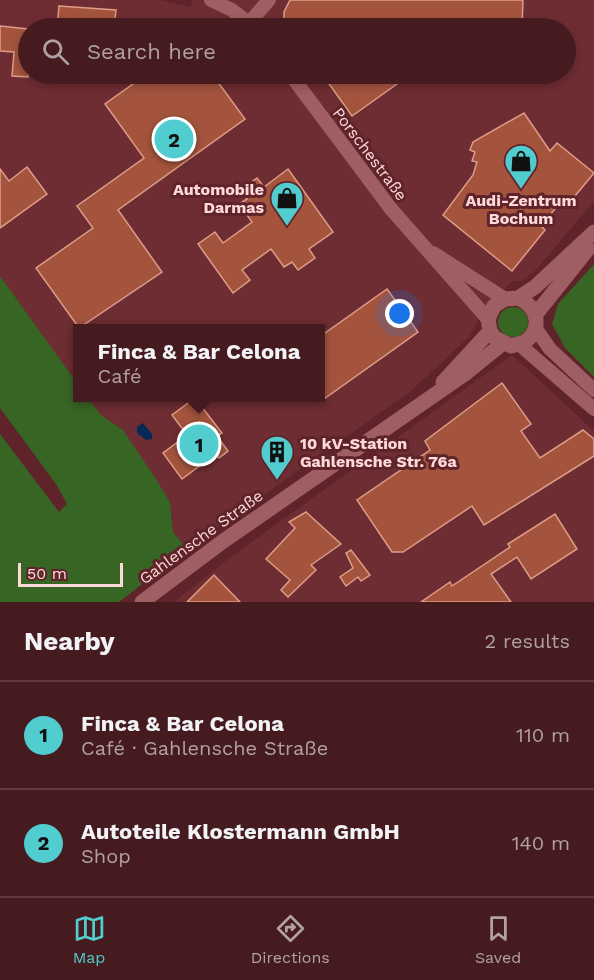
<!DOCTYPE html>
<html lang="en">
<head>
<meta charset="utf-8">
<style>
	:root { --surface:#461b1f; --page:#50282c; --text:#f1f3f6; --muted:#b0a1a4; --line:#5e393d; --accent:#52cdcf }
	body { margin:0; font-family:"Work Sans",sans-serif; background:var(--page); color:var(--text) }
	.scale { position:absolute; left:18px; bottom:15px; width:105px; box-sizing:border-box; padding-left:6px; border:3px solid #ffd9d9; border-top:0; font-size:16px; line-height:21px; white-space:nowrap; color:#ffd9d9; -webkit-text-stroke:4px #5e2429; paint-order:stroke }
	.you { position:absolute; left:400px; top:314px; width:21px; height:21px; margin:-15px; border:4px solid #fff; border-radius:50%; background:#1a73e8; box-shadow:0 0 0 9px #1a73e833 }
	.badge { display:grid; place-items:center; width:39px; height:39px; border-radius:50%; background:var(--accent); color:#111; font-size:20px; font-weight:700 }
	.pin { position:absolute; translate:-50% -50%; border:3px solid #fff; box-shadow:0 2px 6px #0006 }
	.popup { position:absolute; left:73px; top:324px; width:252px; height:78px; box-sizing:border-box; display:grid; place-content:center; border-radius:0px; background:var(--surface); filter:drop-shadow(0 2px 4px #0005); font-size:20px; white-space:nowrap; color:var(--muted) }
	.popup b { font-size:22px; color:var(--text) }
	.popup::after { content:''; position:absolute; left:50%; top:100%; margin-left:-12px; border:12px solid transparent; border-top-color:var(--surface) }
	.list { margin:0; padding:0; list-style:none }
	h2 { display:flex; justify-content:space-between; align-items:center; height:78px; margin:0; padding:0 24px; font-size:26px }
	h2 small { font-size:20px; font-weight:400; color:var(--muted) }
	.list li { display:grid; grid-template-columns:39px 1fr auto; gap:18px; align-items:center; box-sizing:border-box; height:108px; padding:0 24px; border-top:2px solid var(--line) }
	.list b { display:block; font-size:22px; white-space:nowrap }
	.list p { margin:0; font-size:20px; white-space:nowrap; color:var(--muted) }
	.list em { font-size:20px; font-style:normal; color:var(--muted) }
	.icon { flex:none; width:33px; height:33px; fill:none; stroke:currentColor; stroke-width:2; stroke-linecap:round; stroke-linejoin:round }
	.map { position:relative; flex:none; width:594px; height:602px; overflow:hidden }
	.search { position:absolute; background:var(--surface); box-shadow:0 3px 9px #0003; left:18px; right:18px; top:18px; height:66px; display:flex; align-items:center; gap:15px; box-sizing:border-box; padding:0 21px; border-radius:33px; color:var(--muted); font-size:22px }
	.sheet { height:294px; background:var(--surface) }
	nav { display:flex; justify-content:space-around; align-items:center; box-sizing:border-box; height:84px; border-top:2px solid var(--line); background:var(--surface); font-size:16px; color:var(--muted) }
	nav a { display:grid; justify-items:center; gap:3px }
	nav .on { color:var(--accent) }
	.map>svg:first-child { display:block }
	.built { fill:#6e2d32; fill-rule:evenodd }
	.green { fill:#376523 }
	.water { fill:#072955 }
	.building { fill:#a4543d; stroke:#de9c88; stroke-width:1.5 }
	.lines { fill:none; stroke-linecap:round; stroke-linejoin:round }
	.minor { stroke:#9f5e61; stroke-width:14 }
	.tertiary { stroke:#9f5e61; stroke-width:15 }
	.labels { text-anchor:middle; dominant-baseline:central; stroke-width:6; stroke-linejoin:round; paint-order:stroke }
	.street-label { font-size:16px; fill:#ffd9d9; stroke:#5e2429 }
	.poi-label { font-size:16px; font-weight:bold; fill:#ffd9d9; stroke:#5e2429; text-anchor:end }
</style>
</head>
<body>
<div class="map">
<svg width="594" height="602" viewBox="0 0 594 602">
	<rect width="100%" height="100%" fill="#5e2429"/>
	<g class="built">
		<path d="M0,0H159L191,7L192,0H594V201L537,269L522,281H513L488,303L470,336L411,391L187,549L173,532L170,502L123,430L101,415L88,398H320V328H77V383L0,276ZM28,28H566V74H28Z"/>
		<path d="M512,355L594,431V602H174L232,556Z"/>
	</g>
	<g class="green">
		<path d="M594,264V377L565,348L552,324L558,304Z"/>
		<path d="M0,276L77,383V398H88L101,415L123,430L156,479L170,502L173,532L187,549L119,602H0V434L59,512L67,504L56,484L0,408Z"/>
		<circle cx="513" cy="322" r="15"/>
	</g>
	<path class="water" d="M143,423L152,434V439L146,440L137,433V427Z"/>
	<g class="building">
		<path d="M290,0H523L522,28H284V12Z"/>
		<path d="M59,6L116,10L114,28H57Z"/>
		<path d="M0,26L28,29V77L12,76L14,52L0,51Z"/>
		<path d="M147,74H212L245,119L118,210L162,272L79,328L36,268L93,228L77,206L144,158L105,104Z"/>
		<path d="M322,74H411L352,116Z"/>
		<path d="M524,113L550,151L557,143L594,173L565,208L559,204L541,226L545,230L512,271L443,215L473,175L477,162L472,161L475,152L470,150L473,142Z"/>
		<path d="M27,167L47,194L0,228V169L9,181Z"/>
		<path d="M288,169L333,232L309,249L315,258L298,270L292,262L284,267L271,249L242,270L250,280L233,293L198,244L215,232L223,243L252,222L239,204L247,199L241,190L257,178L264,187Z"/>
		<path d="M387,289L418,332L321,401V336Z"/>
		<path d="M502,383L531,424L521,431L540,458L583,430L594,439V456L484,525L472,506L403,552H392L357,500L430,450L425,441Z"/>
		<path d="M195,398L222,433L217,436L228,451L219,458L216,455L209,459L182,479L163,453L187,435L172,415Z"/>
		<path d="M306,512L341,544L311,565L316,570L288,597L281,590L290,580L266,559L295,528L289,522Z"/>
		<path d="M555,514L577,549L531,579L517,557L491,574L511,602H421L450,582L452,586L510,547L508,544Z"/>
		<path d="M351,550L370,575L361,581L358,577L346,586L340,577L353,568L346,553Z"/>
		<path d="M214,575L240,602H187Z"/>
	</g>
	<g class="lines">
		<g class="minor">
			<path d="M211,0L232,10L255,28"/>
			<path d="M249,23L269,0"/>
			<path d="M290,74L391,209L488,319"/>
			<path d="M433,253L505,299"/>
			<path d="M536,329L550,349L594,390"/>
			<path d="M520,345L594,409"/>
		</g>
		<g class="tertiary">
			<path d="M518,298C538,307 543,328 525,342L511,346L495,338L490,331L488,319L494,306L505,299L518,298L535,287L594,232"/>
			<path d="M536,314L588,249"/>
			<path d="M443,382L490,331"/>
			<path d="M142,602L222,542L466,373L502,344"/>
		</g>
	</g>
	<defs>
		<g id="shop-pin" transform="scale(1.725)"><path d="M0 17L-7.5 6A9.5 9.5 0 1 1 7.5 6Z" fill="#52cdcf" stroke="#5e2429"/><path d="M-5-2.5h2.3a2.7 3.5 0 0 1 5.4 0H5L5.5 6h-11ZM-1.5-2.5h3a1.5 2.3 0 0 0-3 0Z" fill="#111"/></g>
		<g id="building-pin" transform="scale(1.725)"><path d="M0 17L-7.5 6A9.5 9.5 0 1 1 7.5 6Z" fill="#52cdcf" stroke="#5e2429"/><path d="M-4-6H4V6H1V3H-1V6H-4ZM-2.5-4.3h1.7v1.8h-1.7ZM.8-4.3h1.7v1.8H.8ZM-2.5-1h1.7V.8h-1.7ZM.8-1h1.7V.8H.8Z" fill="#111"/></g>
	</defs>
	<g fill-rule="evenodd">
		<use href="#shop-pin" x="521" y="161"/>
		<use href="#shop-pin" x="287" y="198"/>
		<use href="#building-pin" x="277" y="452"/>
	</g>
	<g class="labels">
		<g class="street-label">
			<text transform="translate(370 154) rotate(53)">Porschestraße</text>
			<text transform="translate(201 537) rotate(-36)">Gahlensche Straße</text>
		</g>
		<g class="poi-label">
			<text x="264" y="189">Automobile<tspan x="264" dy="18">Darmas</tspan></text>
			<text x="521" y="200" text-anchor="middle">Audi-Zentrum<tspan x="521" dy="18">Bochum</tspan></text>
			<text x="300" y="443" text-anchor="start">10 kV-Station<tspan x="300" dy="18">Gahlensche Str. 76a</tspan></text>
		</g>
	</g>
</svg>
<div class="scale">50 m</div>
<div class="you"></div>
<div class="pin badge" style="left:199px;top:444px">1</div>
<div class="popup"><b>Finca &amp; Bar Celona</b>Café</div>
<div class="pin badge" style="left:174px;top:139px">2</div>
<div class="search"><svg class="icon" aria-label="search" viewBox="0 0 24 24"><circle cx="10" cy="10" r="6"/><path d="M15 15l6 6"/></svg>Search here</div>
</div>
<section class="sheet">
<h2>Nearby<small>2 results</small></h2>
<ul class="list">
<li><span class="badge">1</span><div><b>Finca &amp; Bar Celona</b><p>Café · Gahlensche Straße</p></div><em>110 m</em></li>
<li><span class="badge">2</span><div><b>Autoteile Klostermann GmbH</b><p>Shop</p></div><em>140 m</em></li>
</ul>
</section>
<nav>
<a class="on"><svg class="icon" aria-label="map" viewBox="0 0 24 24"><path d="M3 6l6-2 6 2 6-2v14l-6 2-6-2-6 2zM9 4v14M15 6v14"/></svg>Map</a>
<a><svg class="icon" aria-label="directions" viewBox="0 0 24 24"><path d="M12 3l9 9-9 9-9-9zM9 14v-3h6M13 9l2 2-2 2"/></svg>Directions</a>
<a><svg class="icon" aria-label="saved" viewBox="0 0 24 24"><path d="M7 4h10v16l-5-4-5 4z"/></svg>Saved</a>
</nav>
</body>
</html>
